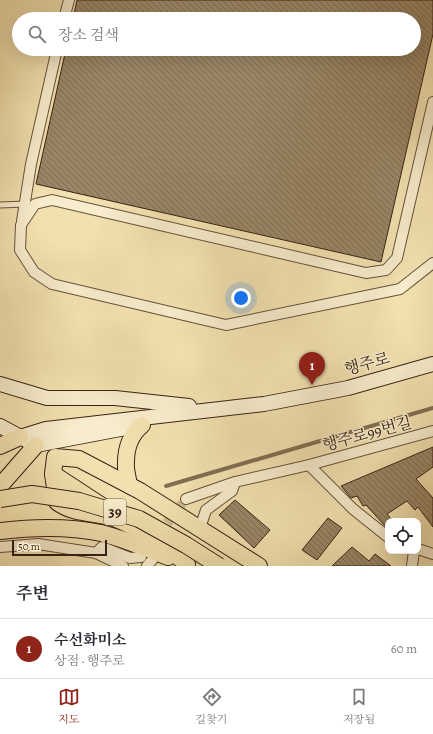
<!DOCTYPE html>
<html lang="ko">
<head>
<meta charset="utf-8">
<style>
	:root { --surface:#fff; --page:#f7f7f7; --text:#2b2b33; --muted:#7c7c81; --line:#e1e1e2; --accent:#8f2418 }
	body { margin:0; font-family:Alegreya,"Noto Serif KR",serif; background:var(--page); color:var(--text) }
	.controls { position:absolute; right:12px; bottom:12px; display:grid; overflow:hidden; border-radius:8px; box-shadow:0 4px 16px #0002 }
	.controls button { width:36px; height:36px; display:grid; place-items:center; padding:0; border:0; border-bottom:1px solid var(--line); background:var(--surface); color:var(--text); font:20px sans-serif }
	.scale { position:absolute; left:12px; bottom:10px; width:95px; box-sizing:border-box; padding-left:4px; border:2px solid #382316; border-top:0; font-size:11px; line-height:14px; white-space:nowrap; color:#382316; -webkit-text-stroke:3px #f7eccc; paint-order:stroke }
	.you { position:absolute; left:241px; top:298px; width:14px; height:14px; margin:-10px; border:3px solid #fff; border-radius:50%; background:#1a73e8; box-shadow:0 0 0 6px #1a73e833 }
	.badge { display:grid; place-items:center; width:26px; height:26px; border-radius:50%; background:var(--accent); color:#fff; font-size:13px; font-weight:700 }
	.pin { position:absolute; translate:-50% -33px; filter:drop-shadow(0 1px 2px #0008) }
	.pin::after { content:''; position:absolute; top:21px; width:14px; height:12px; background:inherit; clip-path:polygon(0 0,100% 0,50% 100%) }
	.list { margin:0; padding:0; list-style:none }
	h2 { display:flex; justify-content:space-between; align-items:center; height:52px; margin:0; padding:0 16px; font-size:17px }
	h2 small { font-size:13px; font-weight:400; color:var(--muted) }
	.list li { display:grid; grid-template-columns:26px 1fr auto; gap:12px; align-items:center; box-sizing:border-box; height:60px; padding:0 16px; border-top:1px solid var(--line) }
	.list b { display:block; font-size:15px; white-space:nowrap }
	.list p { margin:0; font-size:13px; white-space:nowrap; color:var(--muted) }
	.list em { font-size:13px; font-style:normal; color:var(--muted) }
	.icon { flex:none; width:22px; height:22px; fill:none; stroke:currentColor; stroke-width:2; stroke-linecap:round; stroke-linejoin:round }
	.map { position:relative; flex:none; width:433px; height:566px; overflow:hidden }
	.search { position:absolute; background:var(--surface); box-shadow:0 4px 16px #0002; left:12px; right:12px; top:12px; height:44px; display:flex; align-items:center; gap:10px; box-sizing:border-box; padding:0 14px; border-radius:22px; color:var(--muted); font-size:15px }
	.sheet { height:112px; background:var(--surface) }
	nav { display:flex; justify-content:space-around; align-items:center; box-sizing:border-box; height:56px; border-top:1px solid var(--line); background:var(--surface); font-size:11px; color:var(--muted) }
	nav a { display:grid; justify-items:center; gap:2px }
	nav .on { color:var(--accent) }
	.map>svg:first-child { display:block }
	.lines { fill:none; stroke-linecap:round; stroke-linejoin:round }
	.stream { stroke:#826e53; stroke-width:4 }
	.building { fill:url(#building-back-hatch); stroke:#382316 }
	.street-tunnel { stroke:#cdbb91; stroke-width:10; stroke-dasharray:10 5; stroke-linecap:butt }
	.lane-casing { stroke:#66523c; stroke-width:7 }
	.street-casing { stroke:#66523c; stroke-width:12 }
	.secondary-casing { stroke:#382316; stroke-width:16 }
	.primary-casing { stroke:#382316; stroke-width:18 }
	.lane { stroke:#f7eccc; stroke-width:5 }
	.street { stroke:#f7eccc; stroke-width:10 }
	.secondary { stroke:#f7eccc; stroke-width:14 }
	.primary { stroke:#f2e1b0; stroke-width:16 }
	.primary-bridge-casing { stroke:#382316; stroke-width:18; stroke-linecap:butt }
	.primary-bridge { stroke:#f2e1b0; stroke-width:16 }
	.labels { text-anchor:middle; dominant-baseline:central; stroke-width:3; stroke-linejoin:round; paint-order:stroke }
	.shield { fill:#f7eccc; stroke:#715f4d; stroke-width:1 }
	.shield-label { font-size:15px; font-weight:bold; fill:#382316 }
	.street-label { font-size:16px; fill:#382316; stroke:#f7eccc }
</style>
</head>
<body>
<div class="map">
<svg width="433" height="566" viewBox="0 0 433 566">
	<defs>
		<pattern id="building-back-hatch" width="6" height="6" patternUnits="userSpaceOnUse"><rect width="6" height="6" fill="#998666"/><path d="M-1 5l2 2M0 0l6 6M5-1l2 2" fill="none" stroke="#7e6d53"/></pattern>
	</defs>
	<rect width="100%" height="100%" fill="#f2e1b0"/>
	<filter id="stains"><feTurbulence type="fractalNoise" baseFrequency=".005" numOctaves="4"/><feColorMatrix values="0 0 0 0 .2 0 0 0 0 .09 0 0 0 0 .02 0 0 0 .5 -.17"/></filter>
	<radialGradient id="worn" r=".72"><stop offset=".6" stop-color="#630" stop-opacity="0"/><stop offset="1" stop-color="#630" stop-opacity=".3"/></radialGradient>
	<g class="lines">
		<path class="stream" d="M166,486L433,408"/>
	</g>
	<g class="building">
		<path d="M77,0H433V34L381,262L36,184L66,49H414V19H73Z"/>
		<path d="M433,447V467L416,479L433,498V527L418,507L415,510L407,501L387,514L393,521H388V524L385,526L366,505L363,506L357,496L351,498L341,486Z"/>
		<path d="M235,500L270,530L254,548L219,515Z"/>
		<path d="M328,518L342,528L317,560L302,550Z"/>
		<path d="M352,547L369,561L375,554L391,566H332Z"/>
	</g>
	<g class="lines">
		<path class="street-tunnel" d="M158,535L186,499"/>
		<g class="lane-casing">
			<path id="lane" d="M0,205L25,204"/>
		</g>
		<g class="street-casing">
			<g id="street">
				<path d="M64,19L69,0"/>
				<path d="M433,102L397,258L386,270L366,273L52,200L35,204L21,225L20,250L34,272L52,284L226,325L400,289L433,263"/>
				<path d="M22,221L31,164L57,49"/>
				<path d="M309,465L353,509L388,537"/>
				<path d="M186,499L235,482"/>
				<path d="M200,528L206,510L232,491L235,482L309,465L433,431"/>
				<path d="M0,547L38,544L96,553L123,566"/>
				<path d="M418,549L433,554"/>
				<path d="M96,553L102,547L130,558L141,557"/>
				<path d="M147,566L158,553"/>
				<path d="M412,566L414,551"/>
			</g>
		</g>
		<g class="secondary-casing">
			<g id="secondary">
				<path d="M0,384L47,398H115L189,406"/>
				<path d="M0,426L28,441"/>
				<path d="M20,437L46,429L264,404L348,388L433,364"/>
				<path d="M36,445L131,427"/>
			</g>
		</g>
		<g class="primary-casing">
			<g id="primary">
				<path d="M0,446L20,437"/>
				<path d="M53,474L102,506"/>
				<path d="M129,485C128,478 125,469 126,462C126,448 131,434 142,425"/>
				<path d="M0,486L36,445"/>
				<path d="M0,531C33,527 68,526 101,533C124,539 146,548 168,557"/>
				<path d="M187,564C164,546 142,529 114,518C95,512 74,515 57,502L53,474L55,457L79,459L140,491L259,566"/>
			</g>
		</g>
		<use href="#lane" class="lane"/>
		<use href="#street" class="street"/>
		<use href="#secondary" class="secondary"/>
		<use href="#primary" class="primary"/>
		<g class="primary-bridge-casing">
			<path id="primary-bridge" d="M0,499L32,494L79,501L139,519L186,545L219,566"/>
		</g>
		<use href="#primary-bridge" class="primary-bridge"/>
	</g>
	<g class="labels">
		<rect class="shield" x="104" y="499" width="22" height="26" rx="3"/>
		<g class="shield-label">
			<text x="115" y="512">39</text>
		</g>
		<g class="street-label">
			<text transform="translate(367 364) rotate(-15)">행주로</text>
			<text transform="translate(367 434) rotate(-15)">행주로99번길</text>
		</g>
	</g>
	<rect width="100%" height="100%" filter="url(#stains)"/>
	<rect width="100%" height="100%" fill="url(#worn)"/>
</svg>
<div class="controls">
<button><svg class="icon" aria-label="locate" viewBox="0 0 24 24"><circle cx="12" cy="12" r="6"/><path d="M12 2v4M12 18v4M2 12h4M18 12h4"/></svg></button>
</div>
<div class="scale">50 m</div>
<div class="you"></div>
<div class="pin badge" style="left:312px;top:385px">1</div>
<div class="search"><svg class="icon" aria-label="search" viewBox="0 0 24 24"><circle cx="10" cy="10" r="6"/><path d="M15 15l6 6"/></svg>장소 검색</div>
</div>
<section class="sheet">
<h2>주변<small></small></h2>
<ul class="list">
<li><span class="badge">1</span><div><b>수선화미소</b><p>상점 · 행주로</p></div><em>60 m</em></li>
</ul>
</section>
<nav>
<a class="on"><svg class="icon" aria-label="map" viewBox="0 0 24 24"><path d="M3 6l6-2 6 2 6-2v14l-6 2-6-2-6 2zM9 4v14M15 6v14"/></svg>지도</a>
<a><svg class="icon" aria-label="directions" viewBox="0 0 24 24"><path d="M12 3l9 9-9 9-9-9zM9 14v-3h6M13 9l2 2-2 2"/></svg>길찾기</a>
<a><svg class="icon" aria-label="saved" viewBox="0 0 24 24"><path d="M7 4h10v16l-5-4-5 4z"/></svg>저장됨</a>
</nav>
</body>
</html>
